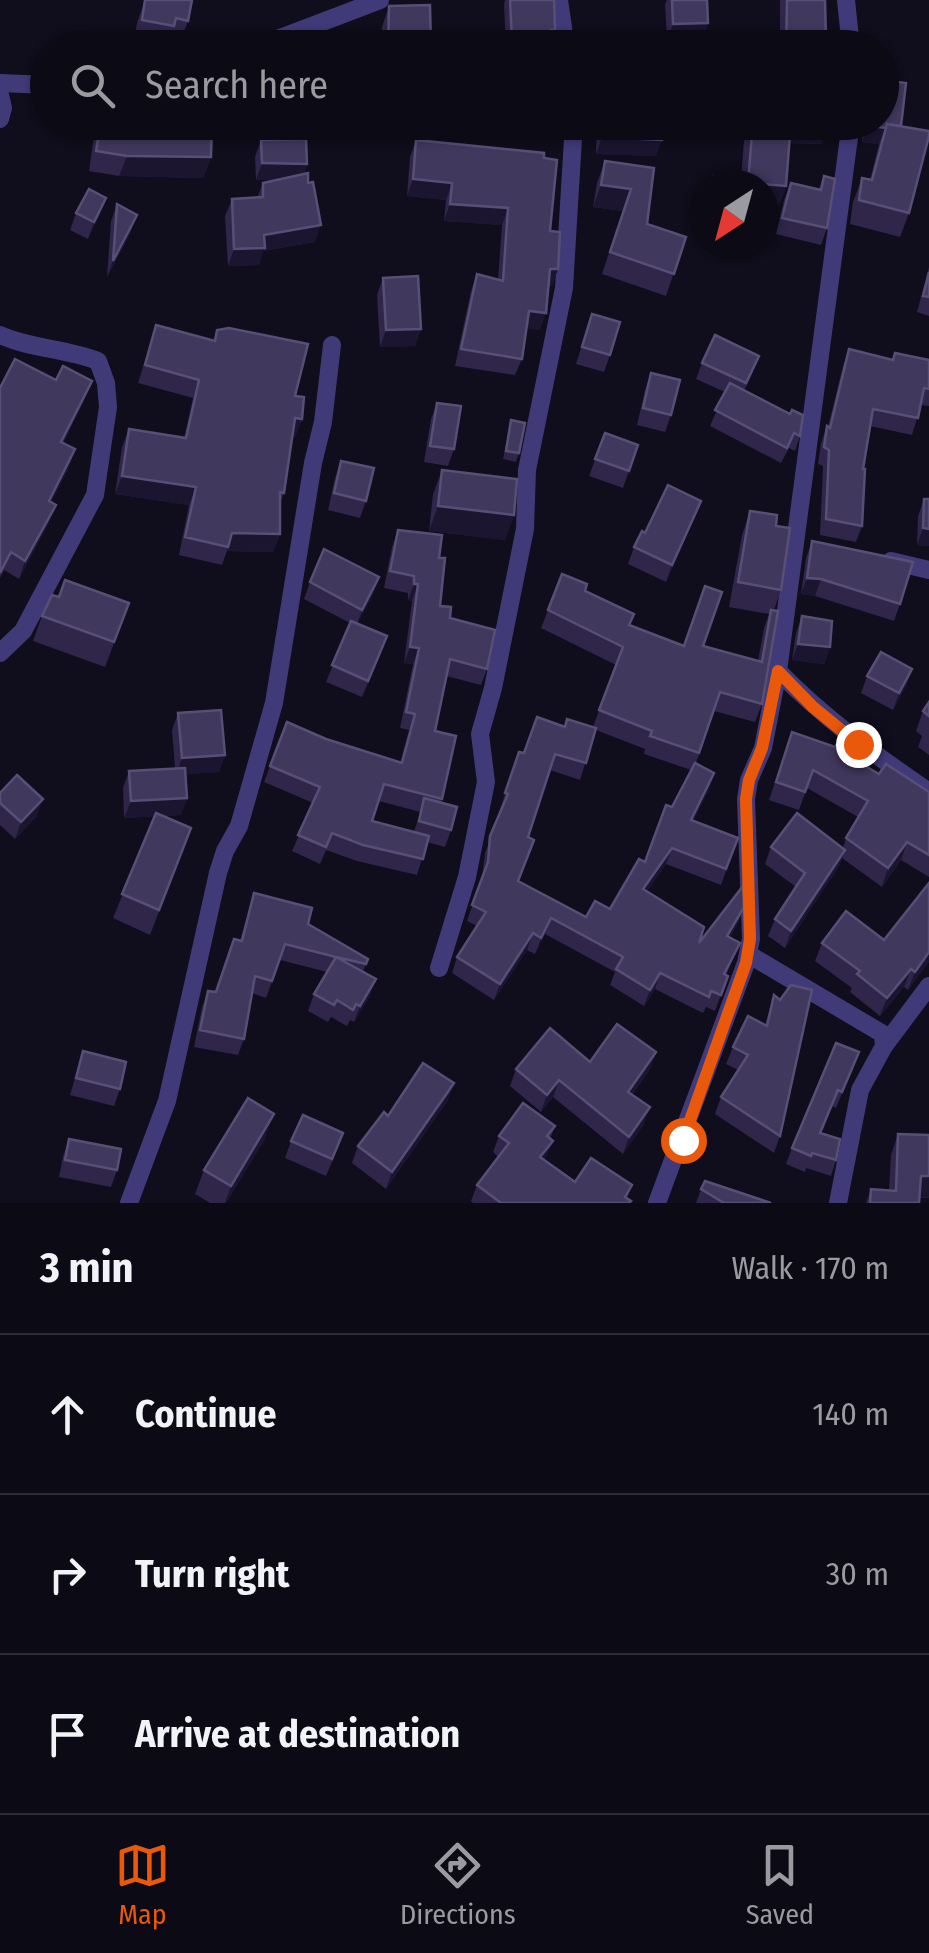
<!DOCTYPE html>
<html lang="en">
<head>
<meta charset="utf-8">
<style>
	:root { --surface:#0c0a15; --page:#15131e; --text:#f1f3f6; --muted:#9a9aa0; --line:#2c2b34; --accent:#ea580c }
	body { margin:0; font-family:"Fira Sans Condensed",sans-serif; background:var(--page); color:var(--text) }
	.compass { position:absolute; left:689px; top:170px; width:90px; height:90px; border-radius:50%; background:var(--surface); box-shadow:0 2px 8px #0004; rotate:216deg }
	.stop { position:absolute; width:30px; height:30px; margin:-22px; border:8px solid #ea580c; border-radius:50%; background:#fff }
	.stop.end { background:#ea580c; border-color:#fff; box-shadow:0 2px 10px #0008 }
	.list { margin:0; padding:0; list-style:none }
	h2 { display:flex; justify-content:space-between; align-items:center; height:130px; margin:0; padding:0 40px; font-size:42px }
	h2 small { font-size:32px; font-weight:400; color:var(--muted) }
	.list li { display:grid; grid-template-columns:65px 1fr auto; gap:30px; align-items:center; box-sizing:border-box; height:160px; padding:0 40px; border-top:2px solid var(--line) }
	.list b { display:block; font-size:38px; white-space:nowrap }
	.list em { font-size:32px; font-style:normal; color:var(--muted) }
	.icon { flex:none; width:55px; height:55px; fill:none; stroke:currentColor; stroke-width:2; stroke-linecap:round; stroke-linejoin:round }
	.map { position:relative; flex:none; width:929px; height:1203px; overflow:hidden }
	.search { position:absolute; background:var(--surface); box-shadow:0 2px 8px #0004; left:30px; right:30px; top:30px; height:110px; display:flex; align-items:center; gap:25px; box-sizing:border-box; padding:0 35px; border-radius:55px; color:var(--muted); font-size:38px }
	.sheet { height:610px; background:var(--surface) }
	nav { display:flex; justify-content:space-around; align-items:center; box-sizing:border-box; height:140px; border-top:2px solid var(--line); background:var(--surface); font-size:28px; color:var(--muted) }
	nav a { display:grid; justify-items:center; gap:5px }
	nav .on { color:var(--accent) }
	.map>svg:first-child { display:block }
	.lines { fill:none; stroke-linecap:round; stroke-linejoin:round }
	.minor { stroke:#403b78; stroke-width:18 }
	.wall { fill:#2f2649; fill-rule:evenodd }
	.shaded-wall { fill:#1b152f }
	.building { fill:#41385d; stroke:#584f76; stroke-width:2.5 }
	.route { stroke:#ea580c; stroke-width:12 }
</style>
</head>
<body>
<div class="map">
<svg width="929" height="1203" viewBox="0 0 929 1203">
	<rect width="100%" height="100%" fill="#100d1c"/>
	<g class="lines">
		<g class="minor">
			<path d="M559,0L566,48"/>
			<path d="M846,0L851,48"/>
			<path d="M254,48L380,0"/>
			<path d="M0,83L48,85"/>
			<path d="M0,95L3,108L0,119"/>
			<path d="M0,335C31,349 65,348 98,361L106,383L108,407L95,495L23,631L0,653"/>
			<path d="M891,561L929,570"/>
			<path d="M778,671C824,718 875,755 929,792"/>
			<path d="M748,954L883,1034L884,1046L860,1090L838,1203"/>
			<path d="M439,968L467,877L486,782L480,734L493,688L525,529L527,470L564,288L574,122"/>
			<path d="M884,1046L929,986"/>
			<path d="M129,1203L167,1101L218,873L225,851L239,826L274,703L313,463L323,422L332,345"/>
			<path d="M657,1203L746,963L751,939L746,799L749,780L763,748L778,671L851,122"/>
		</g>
	</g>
	<g class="wall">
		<path d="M145,0L188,21L179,45L168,43L166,48H148L133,45L137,23Z"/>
		<path d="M505,0H554L555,30L549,47L506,48L504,4Z"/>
		<path d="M667,0H707L708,23L702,40L667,41L665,4Z"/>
		<path d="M780,0H825L826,39L834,48H780Z"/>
		<path d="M389,6L431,48H381L382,27Z"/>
		<path d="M96,122H212L211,157L203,178L119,176L89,171Z"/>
		<path d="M597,122H662L656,156L596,154Z"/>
		<path d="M751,122H827L821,144L789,143L786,186L777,211L764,210V185H710L714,176L741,178L744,141Z"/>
		<path d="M864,122H882L901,126L909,213L900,237L850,224L853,202L862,178L870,180L879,144L862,142Z"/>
		<path d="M261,140L307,164L304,174L315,242L263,251L259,265L228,266L225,216L232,199L257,198L263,183L275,180H256L255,157Z"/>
		<path d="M416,140L544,158L550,231L558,269L552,286H549L540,330L526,328L522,359L515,375L455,366L471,291L477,274L498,280L502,225L444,221L446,200L407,196L410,157Z"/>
		<path d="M605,161L647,224L686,237L666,296L602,274L623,211L593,207L597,183Z"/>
		<path d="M824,176L827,228L821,245L776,234L784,200L791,183L819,189Z"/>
		<path d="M106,198L88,239L70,230L76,213Z"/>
		<path d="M117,204L131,232L107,277L111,221Z"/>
		<path d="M929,267V316L917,312Z"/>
		<path d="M383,278L421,329L415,346L380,347L377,295Z"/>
		<path d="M592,314L610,355L604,372L576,364Z"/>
		<path d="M156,325L213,341L217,330L295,396L302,419L295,437L292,436L284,493L280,503V534L273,552L227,551L222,565L179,555L189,505L115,494L122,447L129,429L184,438L193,398L138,383Z"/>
		<path d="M849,349L892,360L895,353L929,360V406L921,405L912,435L870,426L863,469L862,526L856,542L820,535L823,466L818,464L821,443L827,426L828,427L843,366Z"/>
		<path d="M702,363L753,372L744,391L800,436L795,451L789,448L781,463L710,426L725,392L696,379Z"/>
		<path d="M651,373L671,415L665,432L637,425L645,390Z"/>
		<path d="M56,380L92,381L85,398L63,443L69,467L51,502L49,522L19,579L4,570L0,578V388Z"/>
		<path d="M437,403L454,449L448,466L424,462L431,419Z"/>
		<path d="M511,420L519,453L516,462L503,459Z"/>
		<path d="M605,433L638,445L623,488L589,476Z"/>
		<path d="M341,461L366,501L360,518L328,510L335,478Z"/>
		<path d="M442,470L514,515L505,540L429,531L433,494Z"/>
		<path d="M924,499H929V546L917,545L918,516Z"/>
		<path d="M701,501L666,582L628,564L634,547L645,533Z"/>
		<path d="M750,511L776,526L781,590L774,610L762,704L755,722L714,711L696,763L714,773L709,789L693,821L738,838L721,885L666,864L647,891L699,943L744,907L738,923L730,937L740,943L726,975L728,976L715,1011L706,1007L703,1013L655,989L644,1006L610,985L615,972L545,934L535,954L527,950L494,1000L452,973L457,957L477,926L467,921L482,878L485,853L502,810L500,809L519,752L524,753L565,727H593L616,665L541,628L562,574L585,591L634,614L630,625L684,646H703L758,661L764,628L769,614L729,607L742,535ZM596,730L645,749L644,754L691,770L645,862L610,909L586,917L518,881L528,837L550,770L580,780Z"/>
		<path d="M398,530L439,558L440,606L450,618L487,669L481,685L446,676L435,731L456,736L441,803L451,830L445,847L427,842L417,875L357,861L326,850L320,864L292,851L313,803L264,782L287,722L326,739L400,763L409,730L400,728L413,664L404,663L412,601L408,600V593L384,588L392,547ZM379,801L420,812L414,832L372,821Z"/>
		<path d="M812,541L900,604L894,621L815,596L801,594L806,558Z"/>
		<path d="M379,577L373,594L357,624L381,653L362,697L326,682L350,623L304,599L310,582Z"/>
		<path d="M59,597L129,603L105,667L33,641L42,616Z"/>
		<path d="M802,616L830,647L824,664L792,660L796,633Z"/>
		<path d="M912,669L906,686L893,710L861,693L867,676Z"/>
		<path d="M929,702V755L918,747L922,736L916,731L923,711Z"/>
		<path d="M178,713L225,755L219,772L186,774L187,798L181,815L161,816L191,828L150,935L113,918L155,816L124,818L123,788L129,771L175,768L172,730Z"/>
		<path d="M792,732L864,765L879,774L929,792V877L901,860L882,887L842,858L839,866L785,948L768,936L775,919L796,887L765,864L771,847L843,848L846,838L858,817L807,788L799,810L769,800Z"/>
		<path d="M0,793L37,816L15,839L0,825Z"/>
		<path d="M254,893L368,959L363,972L370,996L354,1022L350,1020L347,1026L331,1017L328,1022L308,1011L314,994L327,972L280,960L266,998L252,993L244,1039L238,1055L194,1047L202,1007L208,991L216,992L240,940Z"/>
		<path d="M884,940L929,962L908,990L904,987L880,1016L850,992L852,988L815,961L822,943Z"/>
		<path d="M774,995L780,1136L774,1153L715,1114L721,1097L738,1070L726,1064L733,1047L765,1025Z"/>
		<path d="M83,1051L120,1089L114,1106L70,1095Z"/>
		<path d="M656,1052L650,1069L632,1095L644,1124L623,1154L553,1097L541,1112L510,1086L516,1069L590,1062Z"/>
		<path d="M859,1052L836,1108L832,1106L821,1133L836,1160L831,1176L806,1168L805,1172L786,1164L792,1148Z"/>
		<path d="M448,1100L386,1189L352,1163L358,1146L388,1116Z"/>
		<path d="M555,1126L550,1139L553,1141L544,1160L575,1182L632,1185L627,1198L630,1203H473L471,1201L477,1185L498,1157L493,1152L499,1136Z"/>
		<path d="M898,1134L929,1135V1198H919V1203H866L871,1189L889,1190L891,1155Z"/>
		<path d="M69,1139L117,1170L111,1187L59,1177L63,1156Z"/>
		<path d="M265,1139L226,1203H210L195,1194L204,1170Z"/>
		<path d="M291,1141L337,1150L326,1176L285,1158Z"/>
		<path d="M701,1189L771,1203H696Z"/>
	</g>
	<g class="shaded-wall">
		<path d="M708,23L702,40L667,41L673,24Z"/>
		<path d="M551,30H555L548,48H509L512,40Z"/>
		<path d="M795,126L827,127L821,144L789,143Z"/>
		<path d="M868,126L885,128L879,144L862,142Z"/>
		<path d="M602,137L662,140L656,156L596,154Z"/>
		<path d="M127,156L211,157L203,178L119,176Z"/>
		<path d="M262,163L307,164L301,181L256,180Z"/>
		<path d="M413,179L452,183L446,200L407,196Z"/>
		<path d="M748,183L786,186L777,211L764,210V185H747Z"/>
		<path d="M601,185L631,189L623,211L593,207Z"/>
		<path d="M106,198L100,215L88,239L94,222Z"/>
		<path d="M450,204L508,208L502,225L444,221Z"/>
		<path d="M137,215L131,232L107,277L113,261Z"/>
		<path d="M321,225L315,242L263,251L259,265L228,266L234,249L264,235Z"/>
		<path d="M550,269H558L552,286H544Z"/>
		<path d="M529,311L546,313L540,330L522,328Z"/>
		<path d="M421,329L415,346L380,347L386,330Z"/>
		<path d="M92,381L85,398L54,459L61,442Z"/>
		<path d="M295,418L302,419L295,437L289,436Z"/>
		<path d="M75,449L69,467L43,519L49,501Z"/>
		<path d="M122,476L196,487L189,505L115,494Z"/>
		<path d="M701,501L695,518L666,582L672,565Z"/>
		<path d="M56,505L49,522L19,579L25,561Z"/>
		<path d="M438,506L514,515L505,540L429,531Z"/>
		<path d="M923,528L929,529V546L917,545Z"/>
		<path d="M232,533L280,534L273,552L227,551Z"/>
		<path d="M379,577L373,594L356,627L362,610Z"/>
		<path d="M807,578L821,579L815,596L801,594Z"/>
		<path d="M414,584H418L412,601L408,600Z"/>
		<path d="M798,644L830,647L824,664L792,660Z"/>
		<path d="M410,647L419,648L413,664L404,663Z"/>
		<path d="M912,669L906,686L893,710L899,693Z"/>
		<path d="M225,755L219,772L176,775L182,758Z"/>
		<path d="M714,773L709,789L685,836L691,820Z"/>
		<path d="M187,798L181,815L124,818L131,801Z"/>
		<path d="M43,799L37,816L15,839L21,822Z"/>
		<path d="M907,842L901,860L882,887L888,868Z"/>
		<path d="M672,848L666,864L637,905L643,889Z"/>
		<path d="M845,850L839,866L785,948L791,931Z"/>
		<path d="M744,907L738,923L722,952L727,936Z"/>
		<path d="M551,918L545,934L535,954L541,938Z"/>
		<path d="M533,933L527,950L494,1000L500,984Z"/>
		<path d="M929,952V962L908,990L915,972Z"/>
		<path d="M911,969L904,987L880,1016L887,998Z"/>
		<path d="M660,973L655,989L644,1006L650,990Z"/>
		<path d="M376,979L370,996L354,1022L360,1006Z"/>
		<path d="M656,1052L650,1069L622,1109L628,1092Z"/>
		<path d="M559,1080L553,1097L541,1112L547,1095Z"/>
		<path d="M454,1083L448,1100L386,1189L392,1172Z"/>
		<path d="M650,1107L644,1124L623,1154L629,1137Z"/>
		<path d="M274,1114L265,1139L226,1203H225L231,1186Z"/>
		<path d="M553,1141L546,1157L534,1174L540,1157Z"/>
		<path d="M921,1176H929V1198L913,1197Z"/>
	</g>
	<g class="building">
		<path d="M145,0H192L188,21L176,18L174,26L142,20Z"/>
		<path d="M510,0H554L555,30H551V38L512,40Z"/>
		<path d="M672,0H707L708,23L673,24Z"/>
		<path d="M787,0H825L826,39H834V48H786Z"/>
		<path d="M430,5L431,48H388L389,6Z"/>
		<path d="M316,44L334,48H315Z"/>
		<path d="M882,80L906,83L901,126L887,124L886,128L868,126L869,122H882Z"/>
		<path d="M101,122H212L211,157L127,156L96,151Z"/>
		<path d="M603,122H662V140L602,137Z"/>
		<path d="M753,122H791L786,186L748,183Z"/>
		<path d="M796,122H827V127L795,126Z"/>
		<path d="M887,124L929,131V136L909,213L859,200L862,178L872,180Z"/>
		<path d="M306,139L307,164L262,163L261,140Z"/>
		<path d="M416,140L544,153V158L557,160L550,231L560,232L558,269H550L546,313L529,311L522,359L461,349L477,274L503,281L508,208L450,204L452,183L413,179Z"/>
		<path d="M605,161L654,168L647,224L686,237L674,274L610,252L631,189L601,185Z"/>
		<path d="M308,173V183L313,182L321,225L264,235L265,248L234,249L232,199L263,197V183Z"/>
		<path d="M714,176L742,178V185H713Z"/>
		<path d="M824,176L835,179L827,228L782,218L791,183L821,190Z"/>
		<path d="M89,189L106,198L94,222L76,213Z"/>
		<path d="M117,204L137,215L113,261Z"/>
		<path d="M929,272V297L923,296Z"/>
		<path d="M418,276L421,329L386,330L383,278Z"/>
		<path d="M592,314L620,322L610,355L582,347Z"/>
		<path d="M156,325L215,341L217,330L229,328L308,344L295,396L304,397L302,419L295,418L284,493L280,492V534L232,533L228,547L185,537L196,487L122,476L129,429L186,438L199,380L145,365Z"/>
		<path d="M715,335L759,356L746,383L702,363Z"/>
		<path d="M849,349L893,360L895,353L929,360V389L924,388L918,418L873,409L863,469H865L862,526L826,519L829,450L824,447L827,426L830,428Z"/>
		<path d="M15,359L56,380L63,366L92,381L61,442L75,449L49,501L56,505L25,561L11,552L0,573V388Z"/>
		<path d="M651,373L680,380L671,415L643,408Z"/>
		<path d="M730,383L790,414L792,410L803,415L800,436L794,433L787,448L715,410Z"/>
		<path d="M437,403L461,406L454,449L430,446Z"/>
		<path d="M511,420L525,423L519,453L506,451Z"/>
		<path d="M605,433L638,445L629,471L595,459Z"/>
		<path d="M341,461L374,468L366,501L334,493Z"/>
		<path d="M442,470L517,479L514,515L438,506Z"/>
		<path d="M668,485L701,501L672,565L634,547L642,531L645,533Z"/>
		<path d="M924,499H929V529L923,528Z"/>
		<path d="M750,511L777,515L776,526L790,528L781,590L738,582Z"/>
		<path d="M398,530L442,535L439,558H445L440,606L451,607L450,618L495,630L487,669L450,659L435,731L456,736L442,799L384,784L372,821L429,836L423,859L363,845L332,833L326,847L298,835L320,787L270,766L287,722L326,739L402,763L415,714L406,712L419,648L410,647L418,584H414V576L390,571Z"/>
		<path d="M812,541L913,562L900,604L821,579L807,578Z"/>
		<path d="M324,549L379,577L362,610L310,582Z"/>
		<path d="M562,574L587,584L585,591L634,614L629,625L684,646L705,586L722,592L703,646L762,662L771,610L778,611L762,704L720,692L699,753L650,736L652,731L599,710L623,647L548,610Z"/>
		<path d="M65,580L129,603L114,642L42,616L52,595L59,597Z"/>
		<path d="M802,616L832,621L830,647L798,644Z"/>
		<path d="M351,621L387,636L368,681L332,665Z"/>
		<path d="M881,652L912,669L899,693L867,676Z"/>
		<path d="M929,702V716L923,711Z"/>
		<path d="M221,710L225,755L182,758L178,713Z"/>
		<path d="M537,717L565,727L567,719L596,728L586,763L555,754L528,837L534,840L518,881L586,917L595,901L610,909L639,859L645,862L666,805L672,807L695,763L714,773L691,820L738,838L726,869L672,848L643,889L704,927L699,943L743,886L744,907L727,936L740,943L724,974L728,976L721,995L711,991L709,997L660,973L650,990L616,969L623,957L551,918L541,938L533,933L500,984L457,957L486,912L472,905L488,862L490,836L508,794L505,793L519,752L524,753Z"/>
		<path d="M847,725L872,744L862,764L879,774L886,764L929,792V855L907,842L888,868L846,838L868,801L813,770L805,792L776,782L792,732L835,747Z"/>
		<path d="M185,768L187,798L131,801L129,771Z"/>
		<path d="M17,775L43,799L21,822L0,803V793Z"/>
		<path d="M424,798L457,807L451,830L419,821Z"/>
		<path d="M156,813L191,828L159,910L122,894Z"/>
		<path d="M797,813L845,850L791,931L775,919L805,873L771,847Z"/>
		<path d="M929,883V952L915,972L911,969L887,998L857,974L860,971L822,943L846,911L884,940Z"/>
		<path d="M254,893L312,908L308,924L368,959L366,964L336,957L376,979L360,1006L356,1004L353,1010L337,1000L334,1005L314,994L336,957L285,944L272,981L255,976L244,1039L200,1030L208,991L216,992L234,939L242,941Z"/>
		<path d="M791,985L812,990L780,1136L721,1097L748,1055L733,1047L748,1016L767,1026L774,995L780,1000Z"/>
		<path d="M617,1024L656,1052L628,1092L650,1107L629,1137L559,1080L547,1095L516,1069L550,1028L590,1062Z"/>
		<path d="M836,1043L859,1052L842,1092L838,1090L820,1133L840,1139L836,1160L812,1153L811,1156L792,1148Z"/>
		<path d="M83,1051L126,1062L120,1089L76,1078Z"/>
		<path d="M423,1063L454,1083L392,1172L358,1146L384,1112L388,1116Z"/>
		<path d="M248,1098L274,1114L231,1186L204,1170Z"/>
		<path d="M523,1103L555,1126L547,1136L553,1141L540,1157L575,1182L591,1158L632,1185L625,1197L631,1201L629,1203H501L477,1185L509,1143L499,1136Z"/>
		<path d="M303,1115L343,1133L332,1159L291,1141Z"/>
		<path d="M898,1134L929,1135V1176H921L919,1203H870L871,1189L896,1191Z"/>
		<path d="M69,1139L121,1149L117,1170L65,1160Z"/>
		<path d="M705,1181L771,1203H724L701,1189Z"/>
	</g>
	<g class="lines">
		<path class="route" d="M683,1140L746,963L750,939L746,799L749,780L762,748L778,671L813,707L858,744"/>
	</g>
</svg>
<svg class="compass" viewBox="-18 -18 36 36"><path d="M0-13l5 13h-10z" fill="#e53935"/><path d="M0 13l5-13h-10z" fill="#9a9aa0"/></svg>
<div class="stop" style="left:683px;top:1140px"></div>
<div class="stop end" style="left:858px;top:744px"></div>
<div class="search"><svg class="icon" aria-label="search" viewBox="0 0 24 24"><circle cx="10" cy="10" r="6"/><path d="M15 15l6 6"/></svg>Search here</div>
</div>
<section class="sheet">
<h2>3 min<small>Walk · 170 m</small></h2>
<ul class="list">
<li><svg class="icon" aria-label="ahead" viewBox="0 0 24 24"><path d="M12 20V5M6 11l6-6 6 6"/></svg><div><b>Continue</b></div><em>140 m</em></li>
<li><svg class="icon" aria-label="right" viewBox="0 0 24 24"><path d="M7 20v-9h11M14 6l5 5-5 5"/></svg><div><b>Turn right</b></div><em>30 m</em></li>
<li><svg class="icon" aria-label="arrive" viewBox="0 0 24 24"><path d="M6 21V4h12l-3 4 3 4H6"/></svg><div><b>Arrive at destination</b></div></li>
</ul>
</section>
<nav>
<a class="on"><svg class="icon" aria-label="map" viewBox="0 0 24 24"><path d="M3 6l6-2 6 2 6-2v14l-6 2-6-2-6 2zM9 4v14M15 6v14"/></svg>Map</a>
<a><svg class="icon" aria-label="directions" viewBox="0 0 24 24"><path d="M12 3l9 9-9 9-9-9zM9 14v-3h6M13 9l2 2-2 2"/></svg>Directions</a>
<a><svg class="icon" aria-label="saved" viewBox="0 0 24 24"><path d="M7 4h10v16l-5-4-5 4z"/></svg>Saved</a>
</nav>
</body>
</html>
